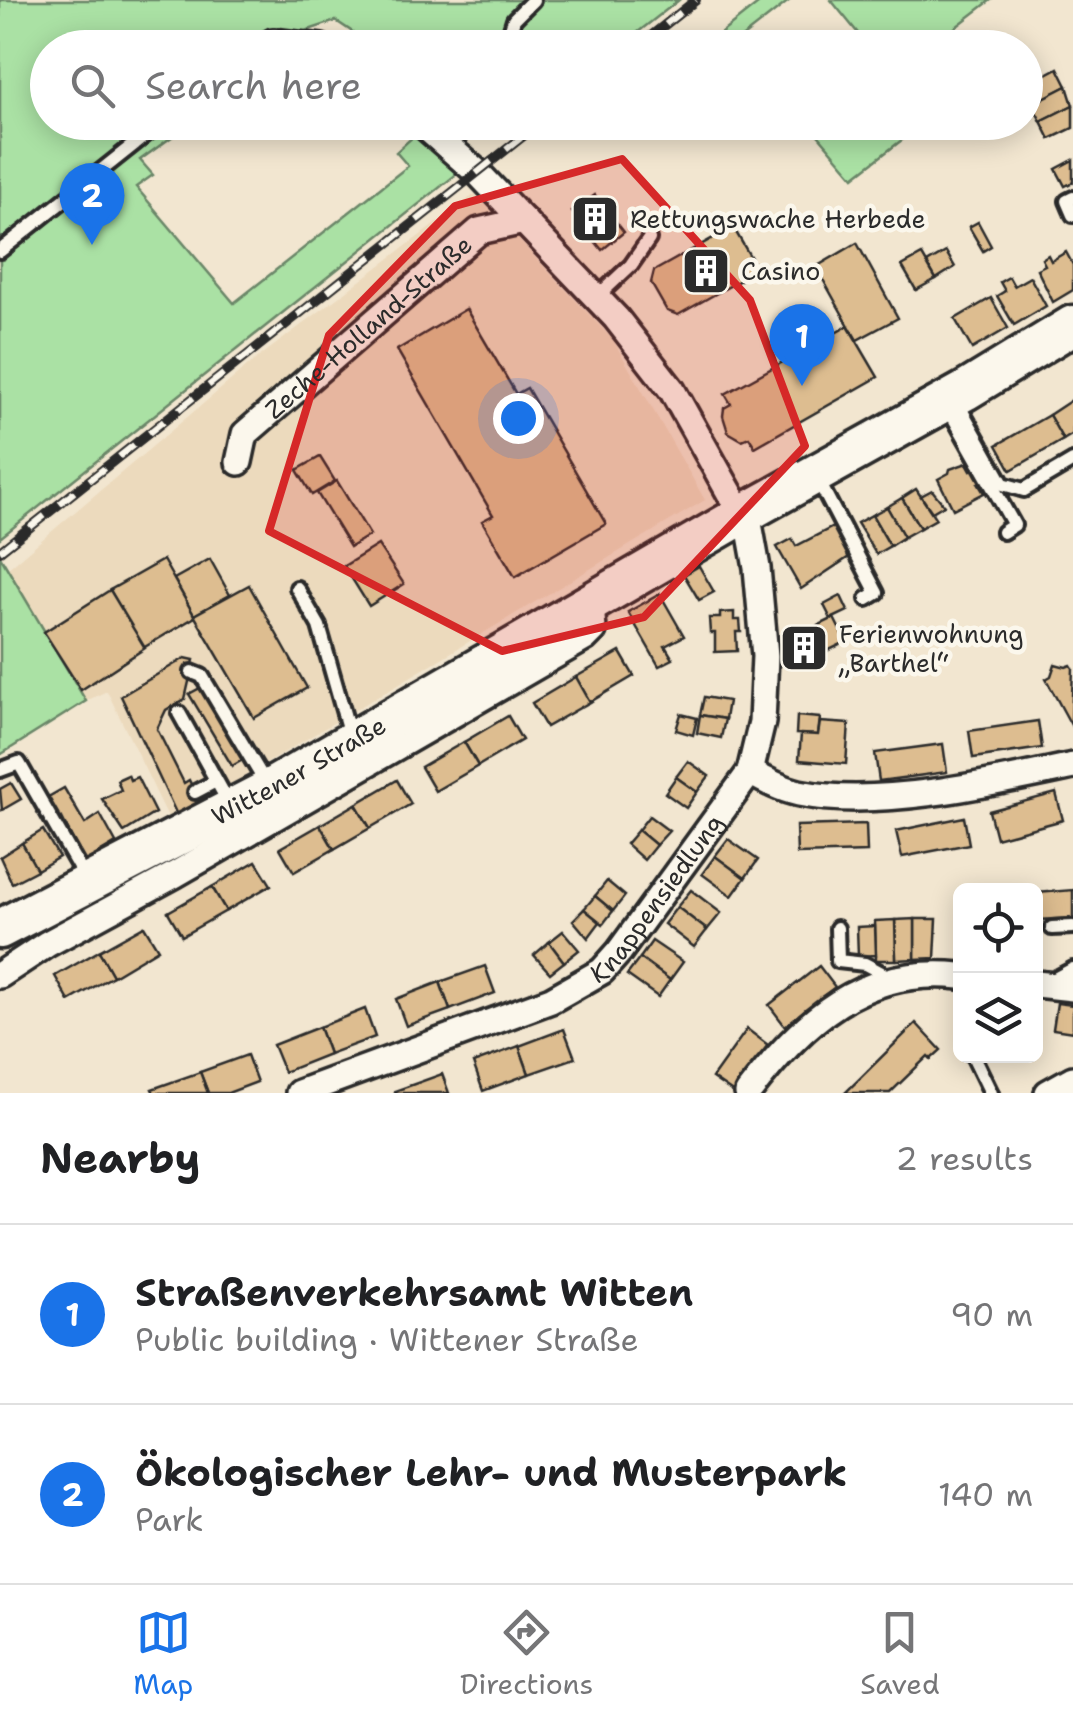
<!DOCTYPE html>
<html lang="en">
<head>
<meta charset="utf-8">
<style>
	:root { --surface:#fff; --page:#f6f6f6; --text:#202124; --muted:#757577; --line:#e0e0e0; --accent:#1a73e8 }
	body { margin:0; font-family:"Shantell Sans",sans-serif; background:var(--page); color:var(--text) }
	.controls { position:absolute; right:30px; bottom:30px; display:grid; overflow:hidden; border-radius:15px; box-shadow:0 5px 25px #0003 }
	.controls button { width:90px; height:90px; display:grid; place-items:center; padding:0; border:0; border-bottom:2px solid var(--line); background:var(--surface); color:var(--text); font:50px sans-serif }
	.you { position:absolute; left:518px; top:418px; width:35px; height:35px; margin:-25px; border:8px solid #fff; border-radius:50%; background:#1a73e8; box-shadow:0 0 0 15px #1a73e833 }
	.badge { display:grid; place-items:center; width:65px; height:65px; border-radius:50%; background:var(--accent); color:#fff; font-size:32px; font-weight:700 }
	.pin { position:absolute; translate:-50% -82px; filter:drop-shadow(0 2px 5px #0008) }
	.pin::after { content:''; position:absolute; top:52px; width:35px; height:30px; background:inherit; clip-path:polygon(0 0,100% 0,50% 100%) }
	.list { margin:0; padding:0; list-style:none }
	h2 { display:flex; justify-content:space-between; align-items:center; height:130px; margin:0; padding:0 40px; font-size:42px }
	h2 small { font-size:32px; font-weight:400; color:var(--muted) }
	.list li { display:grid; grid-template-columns:65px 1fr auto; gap:30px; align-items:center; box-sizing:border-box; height:180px; padding:0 40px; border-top:2px solid var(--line) }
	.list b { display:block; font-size:38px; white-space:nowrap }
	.list p { margin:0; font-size:32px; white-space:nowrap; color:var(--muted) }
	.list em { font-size:32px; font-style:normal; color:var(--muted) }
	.icon { flex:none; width:55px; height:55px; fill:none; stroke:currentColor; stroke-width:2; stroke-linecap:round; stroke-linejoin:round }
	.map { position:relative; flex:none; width:1073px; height:1093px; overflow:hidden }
	.search { position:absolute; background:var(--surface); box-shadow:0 5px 25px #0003; left:30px; right:30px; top:30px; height:110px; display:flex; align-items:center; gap:25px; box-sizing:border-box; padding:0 35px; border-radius:55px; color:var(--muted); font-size:38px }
	.sheet { height:490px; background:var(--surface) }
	nav { display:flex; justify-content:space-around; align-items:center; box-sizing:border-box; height:140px; border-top:2px solid var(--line); background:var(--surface); font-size:28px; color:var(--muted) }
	nav a { display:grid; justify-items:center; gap:5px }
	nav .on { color:var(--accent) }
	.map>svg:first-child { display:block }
	.built { fill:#ecdabd }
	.green { fill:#aae1a4; stroke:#6a8668; stroke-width:2.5 }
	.building { fill:#ddbd90; stroke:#2b2b2b; stroke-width:2.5 }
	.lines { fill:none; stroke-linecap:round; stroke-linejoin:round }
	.lane-casing { stroke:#2b2b2b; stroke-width:20 }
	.street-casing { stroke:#2b2b2b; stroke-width:32 }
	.secondary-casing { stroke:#2b2b2b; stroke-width:45 }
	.lane { stroke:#fbf7ec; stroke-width:12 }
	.street { stroke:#fbf7ec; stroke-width:25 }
	.secondary { stroke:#fbf7ec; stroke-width:38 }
	.rail-casing { stroke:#2b2b2b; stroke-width:10 }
	.rail { stroke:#fbf7ec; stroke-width:6; stroke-dasharray:19; stroke-linecap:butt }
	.marked { fill:#d62828; fill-opacity:0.2; stroke:#d62828; stroke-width:8; stroke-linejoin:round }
	.labels { text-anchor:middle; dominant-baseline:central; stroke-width:9; stroke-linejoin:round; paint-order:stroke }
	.poi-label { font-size:25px; fill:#2b2b2b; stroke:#fbf7ec; text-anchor:start }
	.street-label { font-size:25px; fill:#2b2b2b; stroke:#fbf7ec }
</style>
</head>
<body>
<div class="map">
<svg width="1073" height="1093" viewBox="0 0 1073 1093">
	<rect width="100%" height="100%" fill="#f2e6d0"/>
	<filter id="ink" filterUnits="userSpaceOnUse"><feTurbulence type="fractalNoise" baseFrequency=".01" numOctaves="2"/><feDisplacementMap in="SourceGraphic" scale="20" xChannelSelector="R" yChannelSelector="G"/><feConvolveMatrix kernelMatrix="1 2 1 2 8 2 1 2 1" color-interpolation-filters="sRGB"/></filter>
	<g filter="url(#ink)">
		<path class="built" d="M475,194L613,340L705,500L170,821L107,691L86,701L6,570L255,360Z"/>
		<g class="green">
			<path d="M0,0H679L619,47H375L336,21L290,36L280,47L48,48V122L191,123L140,160L153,175L136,187L234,303L408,166L396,152L417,133L458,173L0,538Z"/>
			<path d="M763,0H790L730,47H715L711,41Z"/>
			<path d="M831,0H991L930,47L870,48Z"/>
			<path d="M808,123H895L907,136L854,177Z"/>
			<path d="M0,556L86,701L0,755Z"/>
		</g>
		<g class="building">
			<path d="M1058,68L1067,86L1032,104L1026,85Z"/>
			<path d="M1067,86L1073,105L1041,121L1032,104Z"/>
			<path d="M1073,105V128L1050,139L1041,121Z"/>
			<path d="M1073,160V182L1065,186L1056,169Z"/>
			<path d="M595,195L624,232L602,250L572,212Z"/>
			<path d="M978,222L991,246L983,251L969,227Z"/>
			<path d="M733,227L758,270L678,315L667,311L651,283L654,271Z"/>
			<path d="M857,243L898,318L857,340L816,267Z"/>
			<path d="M946,252L955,267L936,279L927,263Z"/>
			<path d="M1066,252L1073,265V290L1053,302L1037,269L1045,265L1042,259L1048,255L1051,261Z"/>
			<path d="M922,255L936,279L916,290L902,266Z"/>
			<path d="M1009,277L1014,286L1030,277L1046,306L1014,325L997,296L1005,291L1000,282Z"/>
			<path d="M991,298L1008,328L972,349L955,319Z"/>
			<path d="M466,309L516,394L527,388L606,524L515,577L482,521L493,515L397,350Z"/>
			<path d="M848,326L878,377L755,447L749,437L742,440L728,432L723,416L724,408L731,404L725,394Z"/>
			<path d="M1073,399V434L1063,440L1049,415Z"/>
			<path d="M1049,415L1063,440L1011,470L997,445Z"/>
			<path d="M320,457L335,481L312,495L297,470Z"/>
			<path d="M967,463L971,470L977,467L984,480L978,483L984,493L953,509L938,479L949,473L950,469Z"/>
			<path d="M337,481L370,535L350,547L317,493Z"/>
			<path d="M916,489L936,519L920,528L902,498Z"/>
			<path d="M932,490L944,505L932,512L921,496Z"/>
			<path d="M902,498L920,528L904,537L887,507Z"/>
			<path d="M887,507L904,537L890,546L872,515Z"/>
			<path d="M872,515L890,546L876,554L857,523Z"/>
			<path d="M835,526L852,555L801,589L777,547L792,539L796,546Z"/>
			<path d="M378,545L404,584L369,606L344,566Z"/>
			<path d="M210,559L230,595L194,615L174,579Z"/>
			<path d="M163,560L195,617L143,648L110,590Z"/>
			<path d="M699,566L714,592L699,600L684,575Z"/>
			<path d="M249,585L307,688L254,718L194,615Z"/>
			<path d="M110,590L145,648L81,690L44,632Z"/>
			<path d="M660,594L684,636L665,646L673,659L659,666L628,612Z"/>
			<path d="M841,596L848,611L831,619L824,605Z"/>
			<path d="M734,612V620H740L741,632H736L737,651L715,652V633H710L709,618H720V613Z"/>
			<path d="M834,618L846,642L819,655L807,631Z"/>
			<path d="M807,631L819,655L800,664L788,640Z"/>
			<path d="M620,652L634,676L590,702L576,677Z"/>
			<path d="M185,658L194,660L185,699L166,710L157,729L184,783L189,780L200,803L177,815L121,696Z"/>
			<path d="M1055,664L1066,667L1071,665L1073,668L1071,725L1046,679L1051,676Z"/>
			<path d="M576,677L590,702L546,727L532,703Z"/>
			<path d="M202,687L246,758L232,766L189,694Z"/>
			<path d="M704,697L728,701L725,719L700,715Z"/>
			<path d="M681,714L697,718L693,735L676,730Z"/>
			<path d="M700,715L725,719L721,738L697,733Z"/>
			<path d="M508,716L522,740L478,766L464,742Z"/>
			<path d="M797,716L820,718L818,735L796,734Z"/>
			<path d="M1038,721L1042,748L973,758L969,731Z"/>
			<path d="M820,722L849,724L846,764L799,760L801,734L818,735Z"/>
			<path d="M464,742L478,766L435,791L421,767Z"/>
			<path d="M943,744L947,772L879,781L875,753Z"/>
			<path d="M688,761L709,776L697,792L676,777Z"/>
			<path d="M128,775L130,780L137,777L155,813L124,832L102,799L121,790L117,780Z"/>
			<path d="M676,777L697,792L686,808L665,793Z"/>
			<path d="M397,780L411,804L370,828L356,804Z"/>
			<path d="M11,783L21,799L2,810L0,789Z"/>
			<path d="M64,788L85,824L100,814L116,843L84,862L62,818L56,823L43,800Z"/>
			<path d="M1056,793L1063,820L996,838L989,811Z"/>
			<path d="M356,804L370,828L334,849L320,825Z"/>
			<path d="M649,816L669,831L656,845L638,830Z"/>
			<path d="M964,817L969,844L902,857L896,831Z"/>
			<path d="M866,824L867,852L797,854L796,826Z"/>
			<path d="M320,825L334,849L294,872L280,848Z"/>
			<path d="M43,830L59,857L37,870L22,843Z"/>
			<path d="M638,830L656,845L644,860L626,844Z"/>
			<path d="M728,839L758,860L745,878L715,856Z"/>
			<path d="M22,843L37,870L12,883L0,857Z"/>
			<path d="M715,856L745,878L732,896L702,874Z"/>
			<path d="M256,861L271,885L226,911L212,887Z"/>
			<path d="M607,881L625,896L613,911L595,896Z"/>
			<path d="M212,887L226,911L182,936L168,912Z"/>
			<path d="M691,890L721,913L707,930L677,907Z"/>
			<path d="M1073,890V922H1069V918L1039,920L1037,893Z"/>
			<path d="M595,896L613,911L603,924L584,909Z"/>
			<path d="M677,907L707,930L694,947L664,924Z"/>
			<path d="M584,909L600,922L588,938L573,920Z"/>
			<path d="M915,919H937L935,958L915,959Z"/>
			<path d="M915,919V959L896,960L895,920Z"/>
			<path d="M895,920L896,960H876L875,921Z"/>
			<path d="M144,926L158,949L113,976L99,951Z"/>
			<path d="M875,926L876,955L858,956L857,927Z"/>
			<path d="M563,931L579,950L564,962L549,942Z"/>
			<path d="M652,941L683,962L670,980L640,958Z"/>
			<path d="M549,942L564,962L550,973L534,955Z"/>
			<path d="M99,951L113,976L69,1001L55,976Z"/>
			<path d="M640,958L670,980L658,997L627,975Z"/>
			<path d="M485,966L495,993L450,1010L440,982Z"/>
			<path d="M819,966L835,987L812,1005L814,1008L807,1013L805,1010L785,1026L769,1005Z"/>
			<path d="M440,982L450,1010L406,1026L396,999Z"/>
			<path d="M1057,1003L1073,1005V1032L1053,1029Z"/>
			<path d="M365,1009L375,1037L329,1054L319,1027Z"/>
			<path d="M916,1023L941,1050L931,1059L928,1056L890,1093H845Z"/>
			<path d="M319,1027L329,1054L284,1072L273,1045Z"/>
			<path d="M564,1029L575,1058L529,1074L519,1046Z"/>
			<path d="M747,1029L768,1045L753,1066L756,1068L734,1093L712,1078Z"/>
			<path d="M519,1046L529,1074L483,1091L473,1063Z"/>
			<path d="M247,1055L257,1082L228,1093H208L200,1072Z"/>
			<path d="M200,1072L208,1093H154L152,1089Z"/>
			<path d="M442,1074L449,1093H395V1091Z"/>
		</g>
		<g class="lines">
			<g class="lane-casing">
				<g id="lane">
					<path d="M505,48L514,19L533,0"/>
					<path d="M447,146L459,122"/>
					<path d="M1073,198L1067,201L1073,215"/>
					<path d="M0,251L162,122"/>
					<path d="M598,296L631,265L649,239"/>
					<path d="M955,399L1003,484L1024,490L1073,461"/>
					<path d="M946,404L1014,525L1003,532"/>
					<path d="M816,476L877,593L867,599"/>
					<path d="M297,588L319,626L350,735"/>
					<path d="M192,672L202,676L268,787"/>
					<path d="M179,713L231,807"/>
					<path d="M0,770L19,763L85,878"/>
					<path d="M195,792L216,781"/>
					<path d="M837,928L838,961L865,964L891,978"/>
					<path d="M1052,928L1073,927"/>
					<path d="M1051,981L1073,969"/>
					<path d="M973,1056L991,1093"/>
				</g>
			</g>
			<g class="street-casing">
				<g id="street">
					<path d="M273,42L321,48"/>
					<path id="s1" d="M239,462L245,434L479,231L524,221"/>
					<path d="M750,772C766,781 781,789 799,793C878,809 994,783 1073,766"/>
					<path d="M0,975L47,944L176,874L585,638L593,630L592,617L585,608"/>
					<path d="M1036,984L1073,988"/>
					<path id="s2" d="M299,1093L551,1000L602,971L619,952L750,772L762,722L765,656L757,568L750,529L672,390L616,318L478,173L420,122"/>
					<path d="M748,1093C804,1020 862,966 960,976"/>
					<path d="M1048,1093L1073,1079"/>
				</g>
			</g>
			<g class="secondary-casing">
				<g id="secondary">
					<path id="s3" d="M0,929L269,789L742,515L965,391L1073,325"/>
				</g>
			</g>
			<use href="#lane" class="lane"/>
			<use href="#street" class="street"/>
			<use href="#secondary" class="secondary"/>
			<g class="rail-casing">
				<g id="rail">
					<path d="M636,48L696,0"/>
					<path d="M0,551L541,122"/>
				</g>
			</g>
			<use href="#rail" class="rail"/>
		</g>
	</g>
	<path class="marked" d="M622,159L750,300L805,446L644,617L502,651L269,531L329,335L455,206Z"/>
	<defs>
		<g id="building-square" transform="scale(2.5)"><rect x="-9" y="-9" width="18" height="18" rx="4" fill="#2b2b2b" stroke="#fbf7ec"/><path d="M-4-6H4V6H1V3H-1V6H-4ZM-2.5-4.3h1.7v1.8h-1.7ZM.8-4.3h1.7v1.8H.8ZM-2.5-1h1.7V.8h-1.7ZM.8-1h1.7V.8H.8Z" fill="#fff"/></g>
	</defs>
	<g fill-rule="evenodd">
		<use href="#building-square" x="595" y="219"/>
		<use href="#building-square" x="706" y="271"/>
		<use href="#building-square" x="804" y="648"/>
	</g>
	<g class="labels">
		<g class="poi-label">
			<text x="630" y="219">Rettungswache Herbede</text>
			<text x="741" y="271">Casino</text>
			<text x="839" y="634">Ferienwohnung<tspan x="839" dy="29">„Barthel“</tspan></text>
		</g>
		<g class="street-label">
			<text stroke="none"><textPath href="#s1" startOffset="192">Zeche-Holland-Straße</textPath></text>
			<text stroke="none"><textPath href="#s3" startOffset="338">Wittener Straße</textPath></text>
			<text stroke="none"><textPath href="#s2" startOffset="418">Knappensiedlung</textPath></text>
		</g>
	</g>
</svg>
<div class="controls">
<button><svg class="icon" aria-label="locate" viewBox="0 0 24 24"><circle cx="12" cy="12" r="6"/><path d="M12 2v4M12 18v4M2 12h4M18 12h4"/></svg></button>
<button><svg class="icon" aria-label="layers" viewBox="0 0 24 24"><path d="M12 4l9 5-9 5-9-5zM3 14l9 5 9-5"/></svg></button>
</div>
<div class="you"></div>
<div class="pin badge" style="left:802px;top:386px">1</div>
<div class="pin badge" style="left:92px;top:245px">2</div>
<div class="search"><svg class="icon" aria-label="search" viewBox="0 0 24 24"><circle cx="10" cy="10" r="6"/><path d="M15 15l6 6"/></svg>Search here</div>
</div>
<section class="sheet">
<h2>Nearby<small>2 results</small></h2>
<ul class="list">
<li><span class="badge">1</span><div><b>Straßenverkehrsamt Witten</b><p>Public building · Wittener Straße</p></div><em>90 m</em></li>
<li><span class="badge">2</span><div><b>Ökologischer Lehr- und Musterpark</b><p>Park</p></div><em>140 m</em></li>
</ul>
</section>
<nav>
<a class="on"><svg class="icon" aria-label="map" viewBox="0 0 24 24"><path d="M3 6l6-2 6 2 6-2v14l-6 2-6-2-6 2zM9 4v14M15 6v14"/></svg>Map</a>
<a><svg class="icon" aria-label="directions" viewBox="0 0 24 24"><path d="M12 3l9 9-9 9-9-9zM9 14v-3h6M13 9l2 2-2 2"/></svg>Directions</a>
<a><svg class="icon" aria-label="saved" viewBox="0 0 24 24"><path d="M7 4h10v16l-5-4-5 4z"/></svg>Saved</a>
</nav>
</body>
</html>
